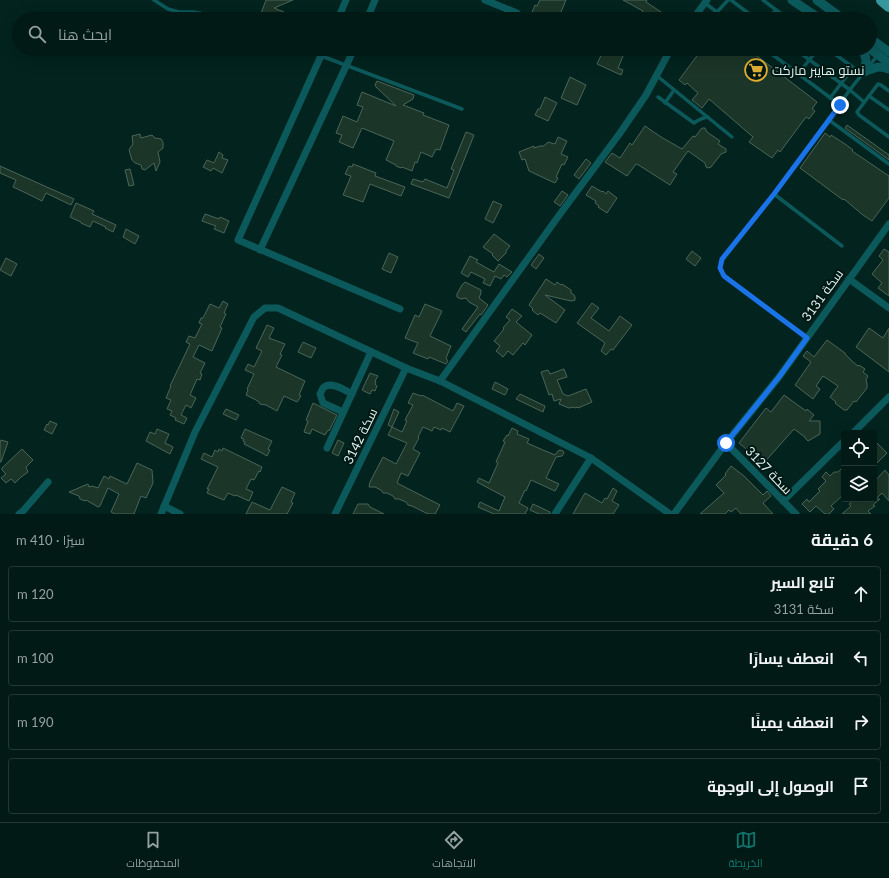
<!DOCTYPE html>
<html lang="ar">
<head>
<meta charset="utf-8">
<style>
	:root { --surface:#021a16; --page:#102723; --text:#f1f3f6; --muted:#96a1a1; --line:#233835; --accent:#0f766e }
	body { margin:0; font-family:Lato,Cairo,sans-serif; background:var(--page); color:var(--text); direction:rtl }
	.controls { position:absolute; right:12px; bottom:12px; display:grid; overflow:hidden; border-radius:4px; box-shadow:0 4px 16px #0002 }
	.controls button { width:36px; height:36px; display:grid; place-items:center; padding:0; border:0; border-bottom:1px solid var(--line); background:var(--surface); color:var(--text); font:20px sans-serif }
	.stop { position:absolute; width:12px; height:12px; margin:-9px; border:3px solid #1a73e8; border-radius:50%; background:#fff }
	.stop.end { background:#1a73e8; border-color:#fff; box-shadow:0 1px 4px #0008 }
	.list { margin:0; padding:0; list-style:none }
	h2 { display:flex; justify-content:space-between; align-items:center; height:52px; margin:0; padding:0 16px; font-size:17px }
	h2 small { font-size:13px; font-weight:400; color:var(--muted) }
	.list li { display:grid; grid-template-columns:26px 1fr auto; gap:12px; align-items:center; box-sizing:border-box; height:56px; margin:0 8px 8px; padding:0 8px; border:1px solid var(--line); border-radius:4px }
	.list b { display:block; font-size:15px; white-space:nowrap }
	.list p { margin:0; font-size:13px; white-space:nowrap; color:var(--muted) }
	.list em { font-size:13px; font-style:normal; color:var(--muted) }
	.icon { flex:none; width:22px; height:22px; fill:none; stroke:currentColor; stroke-width:2; stroke-linecap:round; stroke-linejoin:round }
	.map { position:relative; flex:none; width:889px; height:514px; overflow:hidden; direction:ltr }
	.search { position:absolute; background:var(--surface); box-shadow:0 4px 16px #0002; left:12px; right:12px; top:12px; height:44px; display:flex; align-items:center; gap:10px; box-sizing:border-box; padding:0 14px; border-radius:22px; color:var(--muted); font-size:15px }
	.sheet { height:308px; background:var(--surface) }
	nav { display:flex; justify-content:space-around; align-items:center; box-sizing:border-box; height:56px; border-top:1px solid var(--line); background:var(--surface); font-size:11px; color:var(--muted) }
	nav a { display:grid; justify-items:center; gap:2px }
	nav .on { color:var(--accent) }
	.map>svg:first-child { display:block }
	.building { fill:#1b3528; stroke:#4b6658 }
	.lines { fill:none; stroke-linecap:round; stroke-linejoin:round }
	.service { stroke:#0c595c; stroke-width:3.5 }
	.minor { stroke:#0c595c; stroke-width:7 }
	.tertiary { stroke:#0c595c; stroke-width:9 }
	.trunk { stroke:#34979c; stroke-width:12 }
	.route { stroke:#1a73e8; stroke-width:5 }
	.labels { text-anchor:middle; dominant-baseline:central; stroke-width:4; stroke-linejoin:round; paint-order:stroke }
	.poi-label { font-size:13px; fill:#def0ec; stroke:#001915; text-anchor:start }
	.street-label { font-size:13px; fill:#def0ec; stroke:#001915 }
</style>
</head>
<body>
<div class="map">
<svg width="889" height="514" viewBox="0 0 889 514">
	<rect width="100%" height="100%" fill="#02231e"/>
	<g class="building">
		<path d="M266,0H293L274,8L284,12L282,19H259Z"/>
		<path d="M540,0H566L558,19H540L531,15L535,5L537,6Z"/>
		<path d="M623,0H647L646,2L661,12L658,17L649,12L644,19H638L643,11Z"/>
		<path d="M604,49H626L618,68L623,70L621,75L597,64Z"/>
		<path d="M702,49H748L817,102L812,109L815,111L809,119L806,117L780,152L778,150L772,158L749,142L753,137L709,99L702,108L692,100L698,93L687,83L685,85L679,80Z"/>
		<path d="M570,77L586,85L577,105L561,98Z"/>
		<path d="M377,81L414,95L413,99L403,105L424,113L423,115L449,125L440,150L436,149L432,157L421,152L417,163L415,162L412,171L402,167L401,168L396,166V165L386,160L394,141L362,128L353,148L339,142L342,135L336,133L343,116L357,122L363,107L357,105L362,92L396,106L376,87L375,85Z"/>
		<path d="M545,97L557,103L548,121L535,115L538,109H540Z"/>
		<path d="M847,125L889,155V160L845,128Z"/>
		<path d="M645,126L661,137L682,149L693,136L695,137L701,129L703,128H705L707,132L720,141L718,144L726,149V152L721,154L711,167L708,168L706,167L705,163L688,151L673,172L677,174L670,185L637,164H636L627,176L605,162L612,153L620,158L630,143L632,145Z"/>
		<path d="M466,132L474,135L449,198L411,184L413,179L423,182L425,179L447,188L454,170L451,169Z"/>
		<path d="M825,133L830,137L831,135L845,144L853,150L852,151L889,176V198L872,221L863,215L844,199L843,200L800,168Z"/>
		<path d="M140,134L141,138L152,135L155,138L161,139L163,142V148L158,152L160,162L156,171L154,163L145,170L142,169L141,165L135,163L132,160L129,150L130,148L133,144L132,136Z"/>
		<path d="M558,137L567,141L561,154L568,157L564,165L562,164L556,177L558,178L555,183L529,171L525,159L522,160L519,152L534,146V148L540,146H544L548,142L555,144Z"/>
		<path d="M219,152L223,155L222,158L228,160L222,173L213,168L211,171L203,167L207,160L214,163Z"/>
		<path d="M586,159L591,163L579,179L574,175Z"/>
		<path d="M353,164L376,173L375,176L405,187L401,196L370,184L363,202L343,195L351,176L345,174L349,166L352,167Z"/>
		<path d="M0,166L49,188L74,199L71,205L46,193L42,201L28,194L13,187L16,180L0,173Z"/>
		<path d="M130,169L134,185L129,186L125,170Z"/>
		<path d="M592,186L602,192L603,191L606,194L608,191L617,198L607,213L598,207L599,206L595,203L596,201L586,195Z"/>
		<path d="M562,191L568,195L560,206L554,202Z"/>
		<path d="M493,201L502,205L493,223L485,219Z"/>
		<path d="M76,203L94,211L92,214L116,225L113,232L105,228L106,227L93,221L90,227L81,223V222L70,217Z"/>
		<path d="M205,214L219,219L220,217L229,221L224,233L214,229L216,226L202,221Z"/>
		<path d="M126,229L139,236L135,244L123,237Z"/>
		<path d="M494,234L510,246L506,251V253L498,261L492,255L493,254L483,247Z"/>
		<path d="M884,249L889,252V296L878,288L882,283L872,274L883,260L879,256Z"/>
		<path d="M692,251L701,258L695,266L686,259Z"/>
		<path d="M389,253L398,257L391,273L382,269Z"/>
		<path d="M539,254L544,258L536,269L531,265Z"/>
		<path d="M470,256L478,260L476,262L494,272L499,264L512,272L507,277L504,275L501,279L495,276L490,286L483,283L485,279L471,272L468,277L461,273Z"/>
		<path d="M6,258L17,264L11,276L0,270Z"/>
		<path d="M546,279L555,285L557,282L561,285L562,284L571,290V293L574,295L575,297V300L571,301L545,295L565,310L556,323L540,313L538,315L532,310L533,309L529,305Z"/>
		<path d="M465,282L481,290V293L479,298L488,305L481,315L480,314L466,332L462,329L478,307L469,302L466,298L461,299L457,297V294L462,285Z"/>
		<path d="M223,301L228,304L224,313L226,314L220,327L222,328L212,351L199,345L193,357L205,363L200,373L202,374L200,380L197,379L190,395L196,398L191,408L186,405L181,415L187,418L184,424L175,420L176,418L170,415L172,411L167,409L171,400L166,398L171,386H170L190,344L186,342L189,336L195,338L202,324L199,323L201,318H203L210,304L219,308Z"/>
		<path d="M592,303L599,308L591,318L609,331L620,316L632,325L613,350L611,349L606,355L601,351L605,343L577,323Z"/>
		<path d="M425,304L442,311L430,336L451,346L446,358L448,361L446,364L429,357L428,359L413,353L418,343L405,338L415,315L419,317Z"/>
		<path d="M512,309L522,316L516,322L532,335L525,345L523,343L513,355L508,351L503,357L496,351L500,346L494,341L504,329L503,328L510,320L506,317Z"/>
		<path d="M267,325L274,328L269,338L285,344L280,354L282,355L276,367L305,381L299,395L301,396L297,402L284,396L277,411L266,405L260,404L258,401L246,395L248,390L247,389L254,374L245,370L248,364L254,367L262,351L256,348Z"/>
		<path d="M869,328L883,338L889,328V372L856,347Z"/>
		<path d="M827,340L845,353V354L853,362L858,366L859,365L865,369L863,372L868,376L866,380L867,384V388L856,402L854,401L847,410H844L835,403L836,402L830,397L838,386L823,376L816,386L820,389L813,399L795,385L811,362L803,356L807,351L814,357Z"/>
		<path d="M303,342L316,348L311,358L298,352Z"/>
		<path d="M564,369L567,377L557,380L563,394L568,396L586,389L592,402L578,408V407L575,408L574,407L569,408L559,404L561,399L554,401L552,394L549,395L541,372L548,370L550,374Z"/>
		<path d="M370,373L378,376L375,381L376,382L375,384L377,386L375,391L372,390L370,394L362,390Z"/>
		<path d="M495,382L508,389L505,395L492,389Z"/>
		<path d="M413,393L421,396L422,395L453,411L457,403L464,406L450,432L442,428L441,430L434,427L432,431L423,427L418,437L419,438L413,449L420,453L408,476L401,473L397,483L440,505L435,514H428L412,506L408,505L406,502L399,499H395L393,496L387,493H383L381,490L375,487H369L370,482L383,457L396,464L407,443L388,435L392,427L402,432L407,421L405,420L413,405L408,403Z"/>
		<path d="M520,394L545,406L543,412L516,399Z"/>
		<path d="M784,395L806,411L807,409L814,415L809,421H820V434L808,441L805,438V437L794,429L762,465L757,461L759,460L739,443L766,408L771,412Z"/>
		<path d="M313,403L337,415L329,431L328,430L325,435L312,429L310,434L304,432L308,421L306,420Z"/>
		<path d="M226,409L239,415L236,420L223,414Z"/>
		<path d="M394,409L399,412L392,427L388,425Z"/>
		<path d="M50,421L57,424L52,434L44,430L47,424L48,425Z"/>
		<path d="M512,428L518,431L517,434L529,439L527,443L543,450L555,455L558,451L560,450L563,451L564,453L562,456L556,457L546,478L559,484L555,491L531,480L526,491L525,490L519,503L528,508L525,514H494L478,507L480,502L499,511L505,497L477,482L479,478L489,483L498,463L496,462L505,442L503,441L507,435L508,436Z"/>
		<path d="M157,429L169,434L165,443L173,447L170,454L146,441L150,432L155,434Z"/>
		<path d="M245,429L272,441L268,449L270,450L267,456L260,452L244,444L245,442L243,441L244,439L241,438Z"/>
		<path d="M1,440L8,442L1,462H0V443Z"/>
		<path d="M338,440L344,443L338,456L332,453Z"/>
		<path d="M874,440L887,453L874,466Z"/>
		<path d="M223,448L262,467L260,472L259,471L254,480L251,479L246,489L253,492L249,501L236,495L235,496L228,493L224,500L207,493L209,489H207L218,467L201,459L204,453L212,457L215,450L218,452L219,449L222,451Z"/>
		<path d="M22,449L33,460L26,467L28,472L21,477L15,483L11,479L6,483L1,478L6,474L2,470V468Z"/>
		<path d="M137,463L152,470L153,483L146,498L141,496L134,514H115L111,512L119,494L108,488L100,506L98,507L86,500L85,501L80,499L79,496L69,492L88,484L89,487L92,486L98,488L104,476L109,479L110,476L127,484Z"/>
		<path d="M731,466L744,476L763,495L767,491L771,496L763,503L773,514H741L736,508L731,512L729,510L725,514H700L724,493L716,485L726,475L725,474Z"/>
		<path d="M844,466V494L831,506L834,509L829,514H825L816,506L810,512L802,504L807,499L809,502L820,491L818,489L826,481L822,477L826,472L830,476L834,472H838Z"/>
		<path d="M885,470L889,475V501L882,493L876,499H880L873,505L875,506L868,511L871,514H842L851,506L849,504L854,500L855,502L858,499H874V482Z"/>
		<path d="M282,487L295,493L291,502L293,503L287,514H246L252,502L270,510Z"/>
		<path d="M613,488L617,491L612,501L619,505L613,514H573L585,493L602,503L605,498L607,499Z"/>
		<path d="M358,504H368L370,507L384,514H353Z"/>
		<path d="M533,504L550,512V514H539L530,510Z"/>
	</g>
	<g class="lines">
		<g class="service">
			<path d="M154,0L168,9L179,12H193L216,16L225,19"/>
			<path d="M731,0L756,19"/>
			<path d="M763,0L788,19"/>
			<path d="M705,3L726,19"/>
			<path d="M717,12L728,0"/>
			<path d="M768,19L776,10"/>
			<path d="M303,49L462,109"/>
			<path d="M765,49L840,105"/>
			<path d="M795,49L850,90L864,102"/>
			<path d="M828,49L862,74"/>
			<path d="M868,67L878,55"/>
			<path d="M798,74L818,49"/>
			<path d="M656,75L732,137"/>
			<path d="M889,91L881,85L878,84L857,112L859,115L889,137"/>
			<path d="M869,96L889,110"/>
			<path d="M658,97L694,123C698,120 701,118 708,117"/>
			<path d="M830,98L853,68"/>
			<path d="M665,103L674,90"/>
			<path d="M829,120L889,164"/>
			<path d="M774,194L842,246"/>
			<path d="M807,337L724,276L720,268L723,259L774,194L852,87L864,72"/>
		</g>
		<g class="minor">
			<path d="M485,0L517,13"/>
			<path d="M338,19L346,0"/>
			<path d="M367,19L375,0"/>
			<path d="M693,19L707,0"/>
			<path d="M324,49L238,240L400,309"/>
			<path d="M260,250L354,49"/>
			<path d="M849,279L889,308"/>
			<path d="M440,381L560,214L620,133L646,95L668,54L671,49"/>
			<path d="M343,412L323,403L320,394C321,392 322,390 323,388C330,380 345,390 352,394"/>
			<path d="M853,433L889,397"/>
			<path d="M726,443L796,514"/>
			<path d="M327,448L371,352"/>
			<path d="M783,501L844,441"/>
			<path d="M164,506L180,514"/>
			<path d="M19,514L23,511L48,482"/>
			<path d="M161,514L195,432L254,317L265,308H278L406,368L440,381L591,458L670,514"/>
			<path d="M335,514L406,368"/>
			<path d="M555,514L591,458"/>
			<path d="M674,514L726,443L779,377L889,224"/>
		</g>
		<g class="tertiary">
			<path d="M792,0L820,19"/>
			<path d="M817,0L843,19"/>
			<path d="M870,38L889,52"/>
			<path d="M861,49C868,57 866,63 864,72"/>
			<path d="M870,49L889,63"/>
			<path d="M864,72C874,68 878,65 889,69"/>
		</g>
		<path class="trunk" d="M882,0L889,6"/>
	</g>
	<g class="lines">
		<path class="route" d="M726,443L779,377L807,338L724,276L720,268L722,259L774,194L840,105"/>
	</g>
	<defs>
		<g id="supermarket-ring" transform="scale(1.15)"><circle r="9.5" fill="#001915" stroke="#e2af34" stroke-width="1.5"/><path d="M-6-5.5h2.5l.6 2H6L4.5 2H-2.5L-4.4-4H-6ZM-1.5 3.2a1.3 1.3 0 1 0 .1 0ZM3 3.2a1.3 1.3 0 1 0 .1 0Z" fill="#e2af34"/></g>
	</defs>
	<g fill-rule="evenodd">
		<use href="#supermarket-ring" x="756" y="70"/>
	</g>
	<g class="labels">
		<g class="poi-label">
			<text x="772" y="70">نستو هايبر ماركت</text>
		</g>
		<g class="street-label">
			<text transform="translate(822 295) rotate(-54)">سكة 3131</text>
			<text transform="translate(360 436) rotate(-64)">سكة 3142</text>
			<text transform="translate(769 470) rotate(46)">سكة 3127</text>
		</g>
	</g>
</svg>
<div class="controls">
<button><svg class="icon" aria-label="locate" viewBox="0 0 24 24"><circle cx="12" cy="12" r="6"/><path d="M12 2v4M12 18v4M2 12h4M18 12h4"/></svg></button>
<button><svg class="icon" aria-label="layers" viewBox="0 0 24 24"><path d="M12 4l9 5-9 5-9-5zM3 14l9 5 9-5"/></svg></button>
</div>
<div class="stop" style="left:726px;top:443px"></div>
<div class="stop end" style="left:840px;top:105px"></div>
<div class="search"><svg class="icon" aria-label="search" viewBox="0 0 24 24"><circle cx="10" cy="10" r="6"/><path d="M15 15l6 6"/></svg>ابحث هنا</div>
</div>
<section class="sheet">
<h2>6 دقيقة<small>سيرًا · 410 m</small></h2>
<ul class="list">
<li><svg class="icon" aria-label="ahead" viewBox="0 0 24 24"><path d="M12 20V5M6 11l6-6 6 6"/></svg><div><b>تابع السير</b><p>سكة 3131</p></div><em>120 m</em></li>
<li><svg class="icon" aria-label="left" viewBox="0 0 24 24"><path d="M17 20v-9H6M10 6l-5 5 5 5"/></svg><div><b>انعطف يسارًا</b></div><em>100 m</em></li>
<li><svg class="icon" aria-label="right" viewBox="0 0 24 24"><path d="M7 20v-9h11M14 6l5 5-5 5"/></svg><div><b>انعطف يمينًا</b></div><em>190 m</em></li>
<li><svg class="icon" aria-label="arrive" viewBox="0 0 24 24"><path d="M6 21V4h12l-3 4 3 4H6"/></svg><div><b>الوصول إلى الوجهة</b></div></li>
</ul>
</section>
<nav>
<a class="on"><svg class="icon" aria-label="map" viewBox="0 0 24 24"><path d="M3 6l6-2 6 2 6-2v14l-6 2-6-2-6 2zM9 4v14M15 6v14"/></svg>الخريطة</a>
<a><svg class="icon" aria-label="directions" viewBox="0 0 24 24"><path d="M12 3l9 9-9 9-9-9zM9 14v-3h6M13 9l2 2-2 2"/></svg>الاتجاهات</a>
<a><svg class="icon" aria-label="saved" viewBox="0 0 24 24"><path d="M7 4h10v16l-5-4-5 4z"/></svg>المحفوظات</a>
</nav>
</body>
</html>
